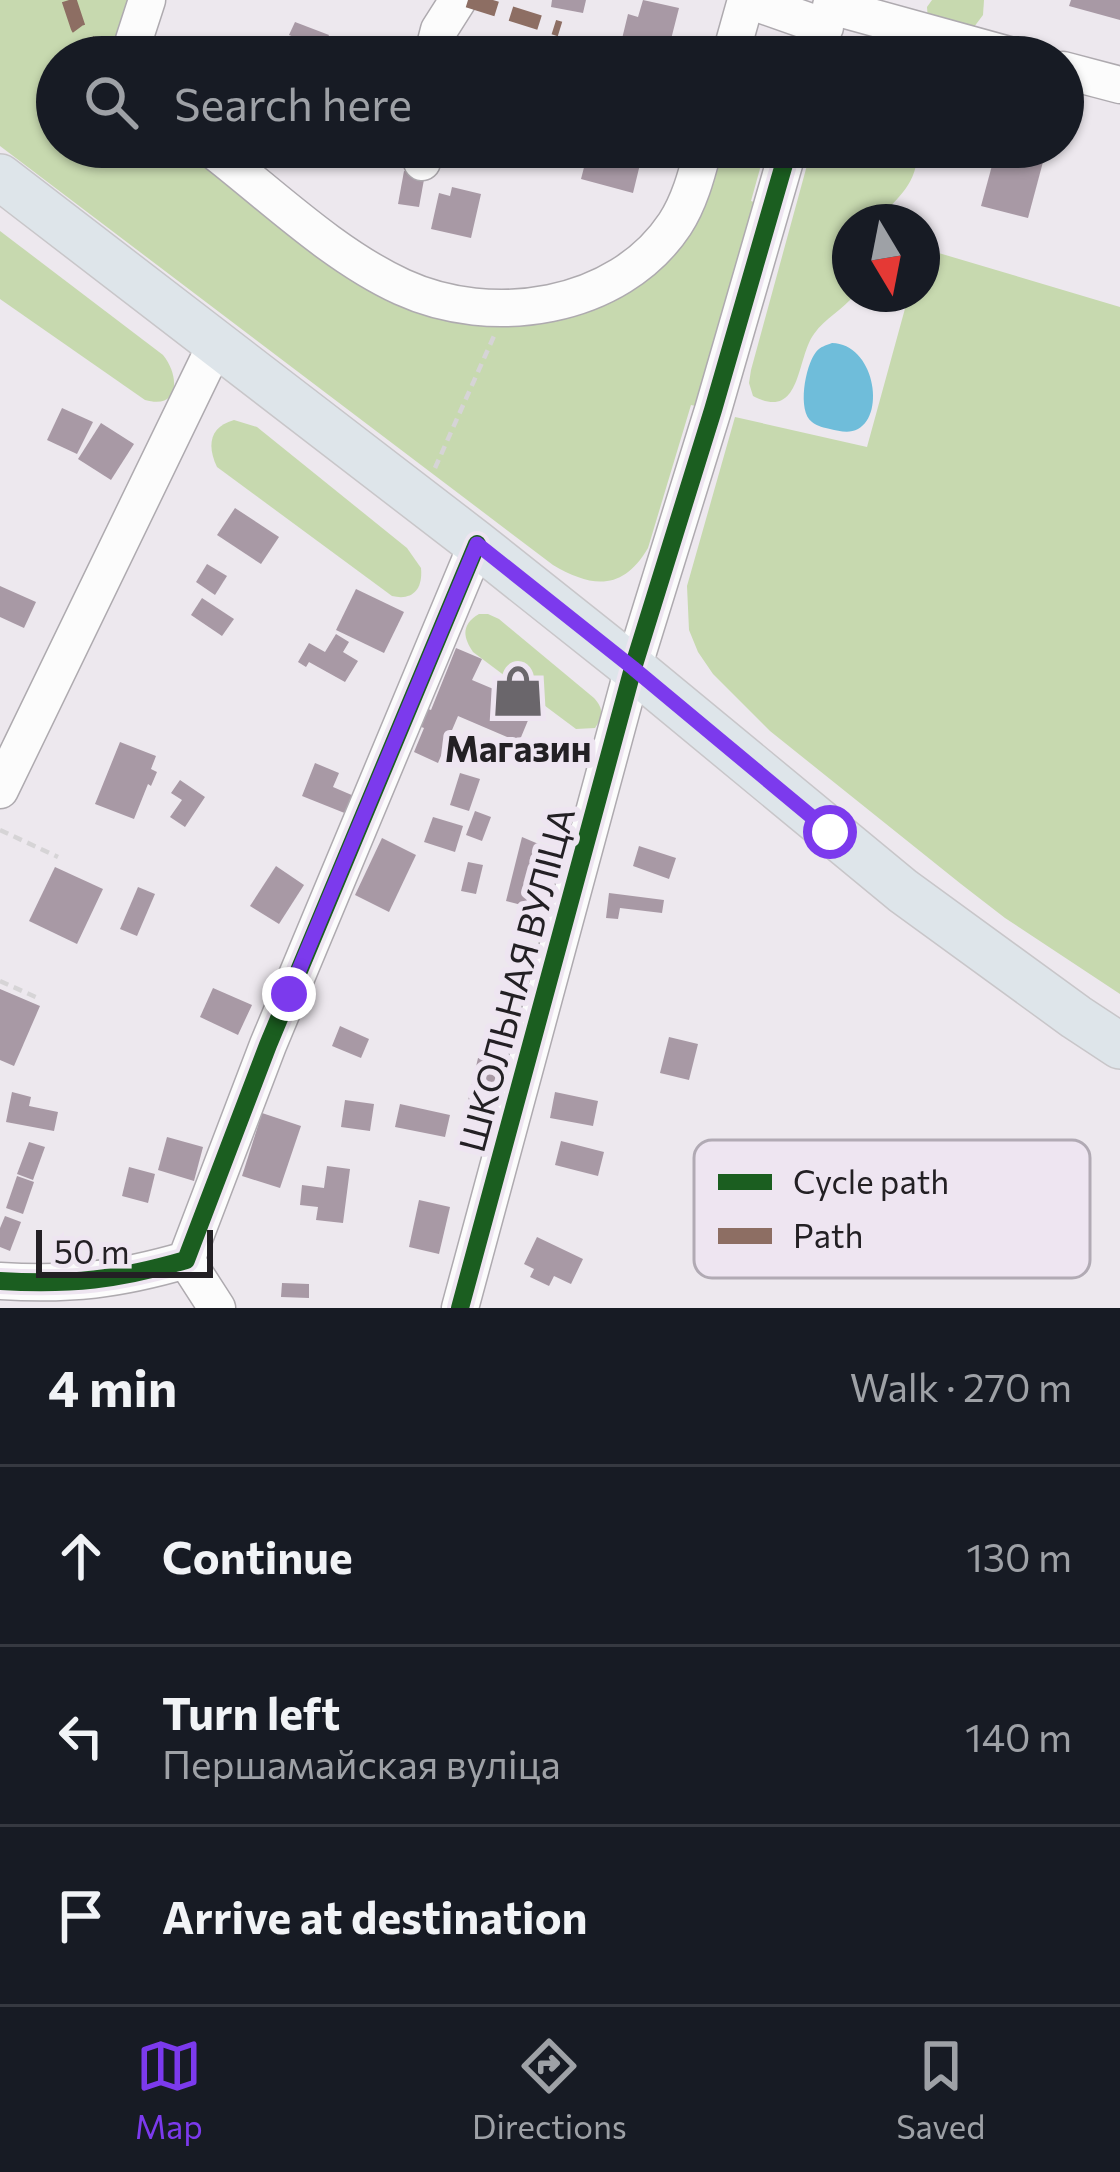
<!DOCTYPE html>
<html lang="en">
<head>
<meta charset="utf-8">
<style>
	:root { --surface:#171b24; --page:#20242c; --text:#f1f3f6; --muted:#9ea1a6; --line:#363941; --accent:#7c3aed }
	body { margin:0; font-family:Commissioner,sans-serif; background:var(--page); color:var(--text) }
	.compass { position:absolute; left:832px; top:204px; width:108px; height:108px; border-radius:50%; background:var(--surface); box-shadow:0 3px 9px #0004; rotate:170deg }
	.scale { position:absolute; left:36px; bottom:30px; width:177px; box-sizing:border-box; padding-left:12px; border:6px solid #232024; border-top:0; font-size:33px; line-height:42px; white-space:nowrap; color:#232024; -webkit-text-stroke:9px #eee5f1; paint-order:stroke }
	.stop { position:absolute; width:36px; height:36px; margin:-27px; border:9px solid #7c3aed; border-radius:50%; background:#fff }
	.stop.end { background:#7c3aed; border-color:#fff; box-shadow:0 3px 12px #0008 }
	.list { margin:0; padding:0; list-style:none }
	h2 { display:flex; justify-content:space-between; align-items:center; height:156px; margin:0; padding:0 48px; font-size:51px }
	h2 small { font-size:39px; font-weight:400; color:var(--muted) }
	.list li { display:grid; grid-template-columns:78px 1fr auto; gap:36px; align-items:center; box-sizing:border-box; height:180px; padding:0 48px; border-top:3px solid var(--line) }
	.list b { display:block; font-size:45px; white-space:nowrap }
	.list p { margin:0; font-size:39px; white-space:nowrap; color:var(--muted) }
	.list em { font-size:39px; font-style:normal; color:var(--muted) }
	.icon { flex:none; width:66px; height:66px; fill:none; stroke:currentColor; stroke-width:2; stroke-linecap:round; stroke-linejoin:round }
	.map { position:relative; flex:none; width:1120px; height:1308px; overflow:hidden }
	.search { position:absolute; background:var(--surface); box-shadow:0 3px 9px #0004; left:36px; right:36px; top:36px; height:132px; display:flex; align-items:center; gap:30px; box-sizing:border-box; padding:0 42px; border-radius:66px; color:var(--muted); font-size:45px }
	.sheet { height:696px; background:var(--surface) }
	nav { display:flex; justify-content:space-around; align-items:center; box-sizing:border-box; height:168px; border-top:3px solid var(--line); background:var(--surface); font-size:33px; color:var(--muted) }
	nav a { display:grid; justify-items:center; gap:6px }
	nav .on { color:var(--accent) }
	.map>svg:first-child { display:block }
	.green { fill:#c7d9af }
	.water { fill:#6fbdda }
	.building { fill:#a899a5 }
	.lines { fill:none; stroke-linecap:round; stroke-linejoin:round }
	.minor-casing { stroke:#aeaaaf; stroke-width:39 }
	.major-casing { stroke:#c8c6c9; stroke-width:48 }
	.path { stroke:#d6d4d6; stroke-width:4.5; stroke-dasharray:9 6; stroke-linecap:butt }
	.minor { stroke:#fcfcfc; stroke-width:36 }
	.major { stroke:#dee5ea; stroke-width:45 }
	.quiet { stroke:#8d6e63; stroke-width:15; stroke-dasharray:30 15; stroke-linecap:butt }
	.cycleway-casing { stroke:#eee5f1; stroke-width:26 }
	.cycleway { stroke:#1b5e20; stroke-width:18 }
	.route { stroke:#7c3aed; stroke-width:15 }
	.labels { text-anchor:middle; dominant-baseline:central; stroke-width:12; stroke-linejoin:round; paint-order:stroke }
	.poi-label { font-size:36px; font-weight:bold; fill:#232024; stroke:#eee5f1 }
	.street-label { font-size:36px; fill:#232024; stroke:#eee5f1 }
	.key { fill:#eee5f1; stroke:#b1aab4; stroke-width:3 }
	.key-label { font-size:33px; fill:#232024 }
</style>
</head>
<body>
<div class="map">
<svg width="1120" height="1308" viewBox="0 0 1120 1308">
	<rect width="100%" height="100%" fill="#ede8ee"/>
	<g class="green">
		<path d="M0,0H147L132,57H57V147H209L429,298L602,285L694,183L712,188L724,147H766L751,201L771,208L713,410L691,405L648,548C623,591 592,588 553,565L0,146Z"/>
		<path d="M932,0H984L983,15L974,27L928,20L927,7Z"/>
		<path d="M812,147H918C917,187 899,194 877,222H850V294H855C843,310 825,318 814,334C796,358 802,422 753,396L749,383L751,370Z"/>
		<path d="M0,231L163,355C180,376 180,410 145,400L0,299Z"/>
		<path d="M922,248L1120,307V994L1005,918L961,884L770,731L713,674L698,652L689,630L687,586L735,417L867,447L909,294H922Z"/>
		<path d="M234,420L257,427L407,548L421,568C423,589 413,601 392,596L217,467C207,446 209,427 234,420Z"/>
		<path d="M479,614H488L499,619L594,698C604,709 603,716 595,728L576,729L473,652C462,636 462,624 479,614Z"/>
	</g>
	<path class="water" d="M832,343C874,344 886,414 858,429C849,434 839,431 830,429C825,428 817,426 812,422C797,411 805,366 816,352C821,346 825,346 832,343Z"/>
	<g class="building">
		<path d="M552,0H586L583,13L551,7Z"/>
		<path d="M643,0L679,8L667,55L621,43L628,14L638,17Z"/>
		<path d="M1071,0H1120V20L1069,6Z"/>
		<path d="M295,22L329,35L323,49L289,35Z"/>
		<path d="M285,147H338L336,158L285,149Z"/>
		<path d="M601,147H624L643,152L633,193L581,179L588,152L599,155Z"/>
		<path d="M997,147H1047L1028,218L981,206Z"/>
		<path d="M404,171L425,174L419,207L398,204Z"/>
		<path d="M452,187L481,194L471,238L431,229L439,193L450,196Z"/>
		<path d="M62,408L93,422L77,454L47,440Z"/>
		<path d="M101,423L134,444L111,480L78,459Z"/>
		<path d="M235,508L279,537L261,564L217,535Z"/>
		<path d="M207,564L227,576L215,595L196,582Z"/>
		<path d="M0,586L36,602L24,628L0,617Z"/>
		<path d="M356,589L404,612L384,653L336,630Z"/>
		<path d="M202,598L234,619L222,636L191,615Z"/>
		<path d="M336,634L349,642L343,652L358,661L345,682L309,662L306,667L298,662L309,643L325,652Z"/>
		<path d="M456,648L482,659L472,680L534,706L519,742L458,716L438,763L414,752L424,728L416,725L423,707L431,710Z"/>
		<path d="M120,742L156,756L151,769L157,772L151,786L148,784L134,819L95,804Z"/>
		<path d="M315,763L339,773L333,787L354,796L347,814L302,796Z"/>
		<path d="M460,773L480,779L469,811L450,805Z"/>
		<path d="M180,780L205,797L185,827L170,817L182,800L171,793Z"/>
		<path d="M475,811L491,817L482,841L466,835Z"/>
		<path d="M433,817L463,826L455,852L424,842Z"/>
		<path d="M522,837L548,848L533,908L506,901Z"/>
		<path d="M382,838L416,855L389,912L355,895Z"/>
		<path d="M639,846L676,858L669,879L633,866Z"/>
		<path d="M468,862L483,865L476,894L461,891Z"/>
		<path d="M276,866L304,885L279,924L250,906Z"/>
		<path d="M55,867L103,889L77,944L29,921Z"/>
		<path d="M138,887L155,894L137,936L120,929Z"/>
		<path d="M609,893L664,900L662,913L620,908L618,919L606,918Z"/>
		<path d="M213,988L252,1005L238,1035L200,1017Z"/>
		<path d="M0,989L40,1006L14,1066L0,1060Z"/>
		<path d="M340,1026L369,1039L361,1058L332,1046Z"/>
		<path d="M669,1037L698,1044L689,1080L660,1073Z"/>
		<path d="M478,1058L504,1064L493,1111L467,1105Z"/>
		<path d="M12,1092L31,1097L29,1106L58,1112L54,1131L6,1122Z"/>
		<path d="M555,1092L598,1101L593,1126L550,1118Z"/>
		<path d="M345,1100L374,1104L370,1131L341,1127Z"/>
		<path d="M400,1104L450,1115L445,1137L395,1127Z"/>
		<path d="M262,1113L301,1126L280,1188L242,1176Z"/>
		<path d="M167,1137L203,1147L194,1181L158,1170Z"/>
		<path d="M561,1141L604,1152L598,1176L555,1165Z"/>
		<path d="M29,1142L45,1147L33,1180L17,1174Z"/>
		<path d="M327,1166L350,1169L343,1223L316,1220L318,1207L300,1205L302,1185L324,1188Z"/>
		<path d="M129,1167L155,1174L148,1203L122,1196Z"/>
		<path d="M17,1176L34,1182L23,1214L6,1208Z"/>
		<path d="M419,1200L450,1207L439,1254L409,1247Z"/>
		<path d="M5,1216L21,1222L10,1251L0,1247V1228Z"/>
		<path d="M537,1237L583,1259L571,1284L554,1276L549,1286L530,1277L534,1269L524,1264Z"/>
		<path d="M282,1283L309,1284V1298L281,1297Z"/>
	</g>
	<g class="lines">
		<g class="minor-casing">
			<g id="minor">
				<path d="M748,0L825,27"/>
				<path d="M831,6L1016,57"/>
				<path d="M132,57L134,40L147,0"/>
				<path d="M432,57L439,30L458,0"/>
				<path d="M730,57L746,0"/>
				<path d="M1063,70L1120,85"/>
				<path d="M209,147C269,193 332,255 402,287C491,328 618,310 675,224C690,201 697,173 704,147"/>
				<path d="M422,162L423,147"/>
				<path d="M0,790L217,342"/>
				<path d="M186,1260L217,1308"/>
				<path d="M0,1281C72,1285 117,1280 186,1260L268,1045L477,544"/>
				<path d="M460,1308L633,668L713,410L789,147"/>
			</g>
		</g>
		<g class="major-casing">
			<path id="major" d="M0,177L477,544L633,668L903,891L1076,1017L1120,1046"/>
		</g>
		<g class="path">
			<path d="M435,468L494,336"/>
			<path d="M0,830L58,857"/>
			<path d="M0,981L40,999"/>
		</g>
		<use href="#minor" class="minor"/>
		<use href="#major" class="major"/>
		<g class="quiet">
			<path d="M69,0L78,27L100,57"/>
			<path d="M468,0L560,29"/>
		</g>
		<g class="cycleway-casing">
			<g id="cycleway">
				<path d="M0,1281C72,1285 117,1280 186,1260L268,1045L477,544"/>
				<path d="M460,1308L633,668L713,410L789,147"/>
			</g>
		</g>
		<use href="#cycleway" class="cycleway"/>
	</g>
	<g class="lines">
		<path class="route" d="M289,994L477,544L633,668L830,832"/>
	</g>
	<defs>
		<g id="shop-bare" transform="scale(4.14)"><path d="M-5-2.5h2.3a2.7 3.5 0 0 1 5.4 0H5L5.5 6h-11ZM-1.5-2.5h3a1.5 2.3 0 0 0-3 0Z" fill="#6a666b" stroke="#eee5f1" stroke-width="2.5" paint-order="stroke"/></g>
	</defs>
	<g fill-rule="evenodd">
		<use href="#shop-bare" x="518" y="691"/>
	</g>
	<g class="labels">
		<g class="poi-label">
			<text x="518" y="747">Магазин</text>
		</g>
		<g class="street-label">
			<text transform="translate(515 979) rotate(-75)">ШКОЛЬНАЯ ВУЛІЦА</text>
		</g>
	</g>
	<rect x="694" y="1140" width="396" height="138" rx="18" class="key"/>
	<rect x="718" y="1174" width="54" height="16" fill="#1b5e20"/>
	<rect x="718" y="1228" width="54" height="16" fill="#8d6e63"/>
	<g class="key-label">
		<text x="793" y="1194">Cycle path</text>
		<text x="793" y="1248">Path</text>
	</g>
</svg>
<svg class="compass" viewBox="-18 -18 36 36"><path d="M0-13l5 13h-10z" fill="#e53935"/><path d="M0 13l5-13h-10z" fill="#9ea1a6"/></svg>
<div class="scale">50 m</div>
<div class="stop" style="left:830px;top:832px"></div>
<div class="stop end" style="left:289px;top:994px"></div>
<div class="search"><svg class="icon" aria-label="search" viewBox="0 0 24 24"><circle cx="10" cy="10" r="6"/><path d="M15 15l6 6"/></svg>Search here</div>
</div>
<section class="sheet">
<h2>4 min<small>Walk · 270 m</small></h2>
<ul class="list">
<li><svg class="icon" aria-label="ahead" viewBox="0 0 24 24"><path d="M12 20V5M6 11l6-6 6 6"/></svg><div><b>Continue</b></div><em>130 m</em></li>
<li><svg class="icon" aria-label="left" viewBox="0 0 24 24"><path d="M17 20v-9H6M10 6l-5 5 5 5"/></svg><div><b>Turn left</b><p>Першамайская вуліца</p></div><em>140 m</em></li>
<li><svg class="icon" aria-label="arrive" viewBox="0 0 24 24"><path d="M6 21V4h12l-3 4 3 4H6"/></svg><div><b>Arrive at destination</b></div></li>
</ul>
</section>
<nav>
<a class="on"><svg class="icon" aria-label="map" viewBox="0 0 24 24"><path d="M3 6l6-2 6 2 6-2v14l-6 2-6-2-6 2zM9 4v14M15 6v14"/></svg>Map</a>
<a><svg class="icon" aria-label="directions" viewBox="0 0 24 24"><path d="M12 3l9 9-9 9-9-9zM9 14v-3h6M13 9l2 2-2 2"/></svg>Directions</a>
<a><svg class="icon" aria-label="saved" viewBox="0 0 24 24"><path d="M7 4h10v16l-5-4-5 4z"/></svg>Saved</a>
</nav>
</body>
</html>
